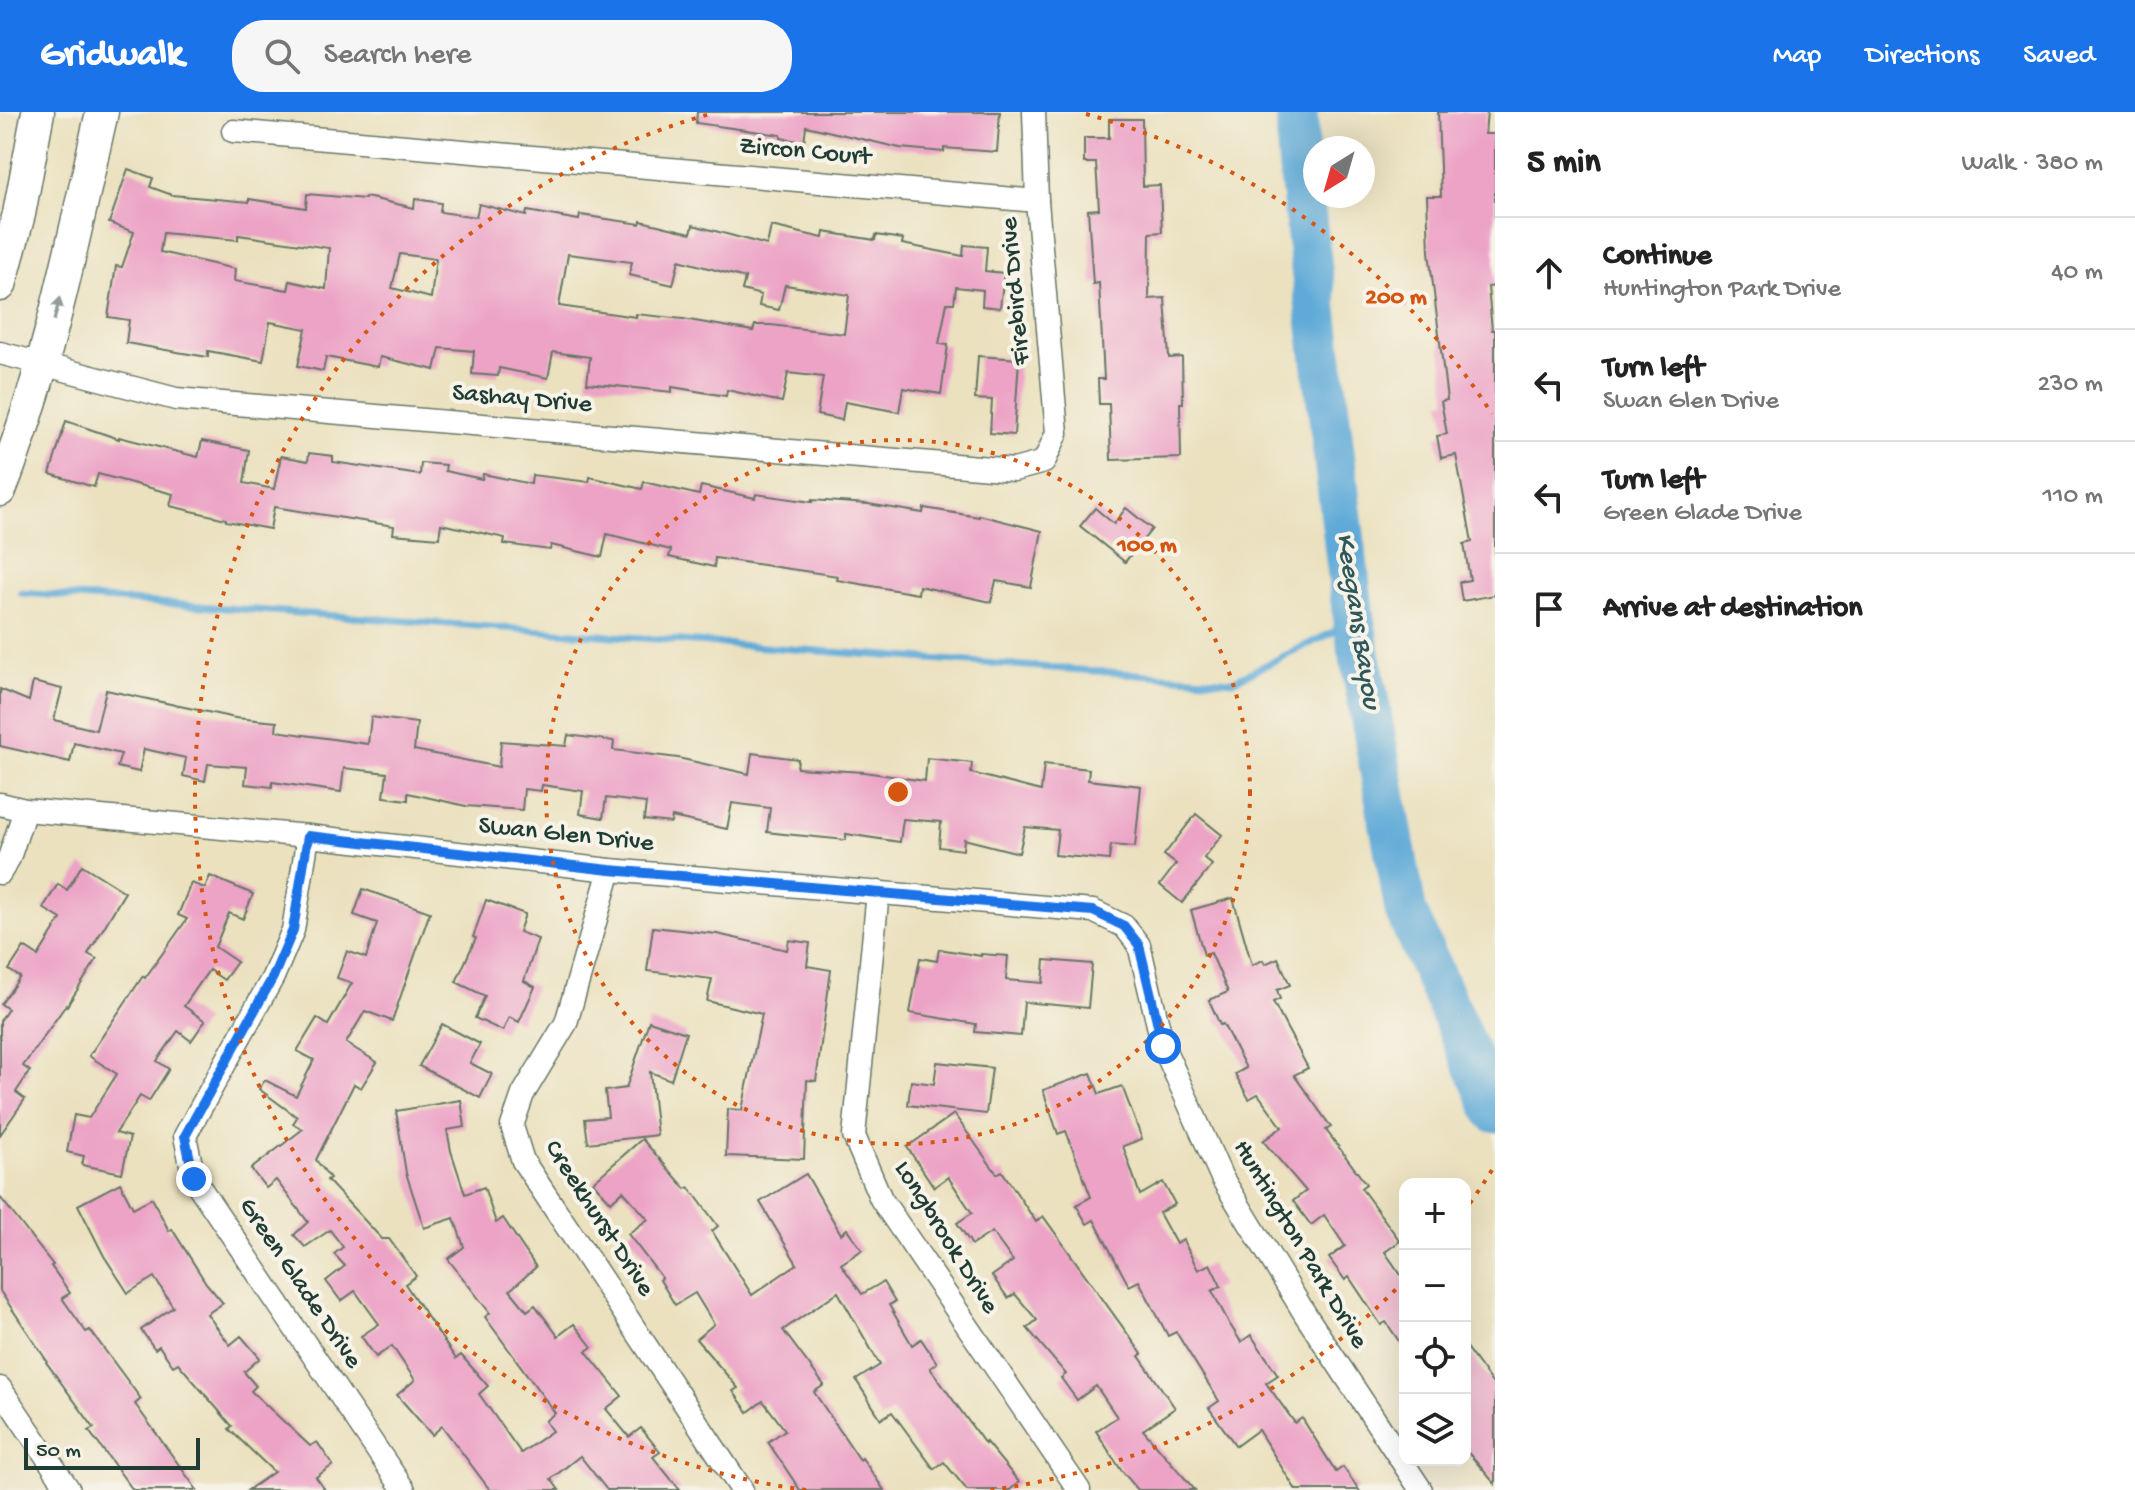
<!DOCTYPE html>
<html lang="en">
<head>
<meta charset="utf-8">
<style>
	:root { --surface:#fff; --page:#f6f6f6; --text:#222; --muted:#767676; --line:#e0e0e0; --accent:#1a73e8 }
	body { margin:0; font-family:"Gochi Hand",sans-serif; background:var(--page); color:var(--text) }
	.controls { position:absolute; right:24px; bottom:24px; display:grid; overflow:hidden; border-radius:16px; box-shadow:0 8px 32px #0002 }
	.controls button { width:72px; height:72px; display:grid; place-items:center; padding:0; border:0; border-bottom:2px solid var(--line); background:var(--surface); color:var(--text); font:40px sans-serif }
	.compass { position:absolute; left:1303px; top:24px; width:72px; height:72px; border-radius:50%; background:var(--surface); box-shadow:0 8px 32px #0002; rotate:217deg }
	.scale { position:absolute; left:24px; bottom:20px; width:176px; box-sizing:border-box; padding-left:8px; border:4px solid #1f3d34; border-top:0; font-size:22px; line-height:28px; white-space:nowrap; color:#1f3d34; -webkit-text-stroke:6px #f7f3e8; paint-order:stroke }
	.stop { position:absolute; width:24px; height:24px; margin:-18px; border:6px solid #1a73e8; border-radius:50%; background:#fff }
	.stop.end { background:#1a73e8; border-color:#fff; box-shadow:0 2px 8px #0008 }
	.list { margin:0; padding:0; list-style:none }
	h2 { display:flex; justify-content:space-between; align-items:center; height:104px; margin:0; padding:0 32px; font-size:34px }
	h2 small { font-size:26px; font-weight:400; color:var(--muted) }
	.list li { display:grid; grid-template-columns:52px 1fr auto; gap:24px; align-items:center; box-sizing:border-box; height:112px; padding:0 32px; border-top:2px solid var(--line) }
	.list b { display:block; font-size:30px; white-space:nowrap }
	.list p { margin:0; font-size:26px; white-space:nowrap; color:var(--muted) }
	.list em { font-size:26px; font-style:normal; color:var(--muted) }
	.icon { flex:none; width:44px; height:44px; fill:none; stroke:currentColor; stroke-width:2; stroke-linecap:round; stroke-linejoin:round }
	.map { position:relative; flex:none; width:1495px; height:1378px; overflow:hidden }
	header { display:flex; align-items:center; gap:48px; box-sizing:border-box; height:112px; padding:0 40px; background:var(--accent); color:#fff }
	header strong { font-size:38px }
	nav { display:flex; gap:44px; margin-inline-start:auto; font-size:28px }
	.search { width:560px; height:72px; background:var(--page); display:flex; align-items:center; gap:20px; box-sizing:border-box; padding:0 28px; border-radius:32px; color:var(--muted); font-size:30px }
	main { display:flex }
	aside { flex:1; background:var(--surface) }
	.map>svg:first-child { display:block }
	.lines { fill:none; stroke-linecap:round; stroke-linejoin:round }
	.stream { stroke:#5faad8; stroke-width:7 }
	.river { stroke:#5faad8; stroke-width:42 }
	.building { fill:#eca3c6; fill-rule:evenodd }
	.minor-casing { stroke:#667665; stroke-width:25 }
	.secondary-casing { stroke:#667665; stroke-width:35 }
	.minor { stroke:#fff; stroke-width:22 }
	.secondary { stroke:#fff; stroke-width:32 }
	.oneway { fill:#8f9e9a }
	.route { stroke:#1a73e8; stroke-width:10 }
	.ring { fill:none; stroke:#d45610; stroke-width:4; stroke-dasharray:4 8 }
	.labels { text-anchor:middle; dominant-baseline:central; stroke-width:8; stroke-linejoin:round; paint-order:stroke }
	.street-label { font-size:26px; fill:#1f3d34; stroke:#f7f3e8 }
	.water-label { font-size:28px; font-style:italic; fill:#2f585d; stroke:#f7f3e8 }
	.centre { fill:#d45610; stroke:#f7f3e8; stroke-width:4 }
	.ring-label { font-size:24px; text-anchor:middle; font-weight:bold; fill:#d45610; stroke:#f7f3e8; stroke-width:8; stroke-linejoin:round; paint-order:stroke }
</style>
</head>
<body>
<header>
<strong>Gridwalk</strong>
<div class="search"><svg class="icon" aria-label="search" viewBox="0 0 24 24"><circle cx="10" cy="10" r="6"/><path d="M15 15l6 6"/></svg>Search here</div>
<nav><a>Map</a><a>Directions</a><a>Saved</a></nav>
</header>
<main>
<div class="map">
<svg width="1495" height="1378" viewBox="0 0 1495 1378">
	<rect width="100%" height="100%" fill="#f7f3e8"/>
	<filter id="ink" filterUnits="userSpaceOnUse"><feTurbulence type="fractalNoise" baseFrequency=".0125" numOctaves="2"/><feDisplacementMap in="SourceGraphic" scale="16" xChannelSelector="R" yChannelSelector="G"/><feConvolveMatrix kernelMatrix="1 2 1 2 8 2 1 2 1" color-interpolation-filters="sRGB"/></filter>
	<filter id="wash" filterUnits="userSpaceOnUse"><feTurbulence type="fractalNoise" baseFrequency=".006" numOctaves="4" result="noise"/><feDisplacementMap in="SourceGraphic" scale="32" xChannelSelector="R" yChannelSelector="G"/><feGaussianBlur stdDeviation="1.8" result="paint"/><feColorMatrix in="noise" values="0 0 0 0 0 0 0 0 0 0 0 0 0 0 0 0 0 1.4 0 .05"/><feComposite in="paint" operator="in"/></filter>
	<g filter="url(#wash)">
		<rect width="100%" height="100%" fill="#ebe1bf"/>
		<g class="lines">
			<path class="stream" d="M21,481L1233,569L1354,510"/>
			<path class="river" d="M1297,0L1298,44L1354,510L1406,800L1495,1000"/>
		</g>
		<g id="blocks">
			<g class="building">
				<path d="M697,0H1000L997,40L944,36V40L900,36L806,14L804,30L781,26V23L696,11Z"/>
				<path d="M1438,0H1487L1485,22H1495V174L1488,175L1492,218H1495V483L1462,489L1459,470L1470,468L1464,432L1472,430L1456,343L1441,346L1437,324L1447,322L1441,289L1447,288L1429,140L1427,84H1441Z"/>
				<path d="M1109,7H1142L1143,74L1160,73L1162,120L1150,121L1149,187L1165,186L1169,246L1182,245L1183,291H1180L1181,346L1111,348L1109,292H1099L1098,267H1104L1099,171L1093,172L1088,98L1099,97L1096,51H1084V26H1109Z"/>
				<path d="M128,57L153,66L150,75L172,83L249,90V87L306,96L307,82L365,87L366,85L414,96L415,87L441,91L440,100L476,105L479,92L526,104L527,99L579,108L580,103L640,112L641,109L691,121L693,113L767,133L771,114L823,126L824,120L875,128L876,123L903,127L902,132L963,144L964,133L987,135L985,159L1004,161L1000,196L982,194L983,178L956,175L954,191H947L939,232L948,233L941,282L903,276L899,300L845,290L842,308L817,303L823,265L788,261L782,290L727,278L726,284L672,275V280L587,271L590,245L553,240L548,266L499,256L498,264L472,262L474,239L440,236L435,258L380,245L378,255L326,245L323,259L298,254L306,217L270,210L263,249L208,239V245L183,241L126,231L129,208L108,205L116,154L122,155L134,120L109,111ZM163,121L238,128V123L329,136L326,177L290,169L288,178L234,169L235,157L160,140ZM400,142L436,147L431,186L392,176ZM568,142L632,150L629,163L673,173L679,148L745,166L742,178L761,183L759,194L779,198L785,173L849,183L844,222L771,213H755L753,219L683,207L636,202V205L559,194Z"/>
				<path d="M978,244L1019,247L1014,323L990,321L992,288L975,287Z"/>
				<path d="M66,309L119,327V325L198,345L202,329L249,338L244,371L274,377L281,344L308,349L309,341L333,344V350L420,363L421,351L446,353L445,359L482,367L483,362L531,372L532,363L589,370L590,365L642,377L644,370L699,383L701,374L755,386L756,382L812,390V388L868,392L923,401L924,396L979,405V403L1042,419L1031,475L996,469L991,490L919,474L918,482L837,468L838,464L715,446L714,455L669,445L671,438L607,422L602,445L551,433L550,438L504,432L505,426L441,412L439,426L393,422L394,414L274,395L270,417L226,409V407L170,394L173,382L98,362L94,375L50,362Z"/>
				<path d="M1095,396L1114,412L1126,396L1152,417L1125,450L1080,414Z"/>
				<path d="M33,570L62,577L54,608L96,618L106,578L235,606L277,610L276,619L368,632L371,605L417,611L414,638L499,655L501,629L566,634L568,623L614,629L613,638L678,646L749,662L752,641L798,647L797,656L864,660L925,669L927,646L972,651L971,661L1041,679L1044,652L1089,657L1088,668L1141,674L1135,735L1111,733L1109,748L1055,743L1058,718L1025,715L1019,741L964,727L963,738L939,735L941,710L903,707L900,730L846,722V728L784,722L767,720L770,696L732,691L727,717L672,705L671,711L644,708L646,691L606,686L603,706L580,702L583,679L542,673L541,679L524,677L522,698L466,694L408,681V688L384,685L387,661L344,656L341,680L272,670V675L245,672L247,655L208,652L205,669L183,664L186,646L144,637L139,660L117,655L121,642L74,631L70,650L0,634V577L29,589Z"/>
				<path d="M1196,702L1222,723L1204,746L1212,753L1182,791L1160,773L1176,752L1164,743Z"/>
				<path d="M82,753L125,780L88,842L97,847L67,894L66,893L23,954L30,959L16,980L25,987L0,1023V909L8,897L1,892L20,865L9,858L24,835L38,844L61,807L43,796L58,772L67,778Z"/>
				<path d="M210,764L253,782L243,807L229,801L215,835L237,850L224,868L209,858L184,894L205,909L191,929L178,919L157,949L169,957L149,989L140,984L116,1021L130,1025L122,1061L82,1053L84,1044L67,1040L74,1003L89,1006L117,962L89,944L143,864L145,866L187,807L178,803L191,771L205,776Z"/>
				<path d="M363,777L430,800L392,909L365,899L346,931L377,950L361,976L354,972L316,1048L330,1066L327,1068L382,1127H389L416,1164L405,1172L456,1247L461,1243L488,1274L479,1282L521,1341L552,1319L545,1309L555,1301L485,1205L490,1201L448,1147L464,1135L454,1106L424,1116L406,1061L396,999L461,988L465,1015L447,1018L451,1039L465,1082L484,1075L496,1111L503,1106L536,1155L510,1178L527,1199L535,1193L558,1224L574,1212L592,1235L586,1239L622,1284L606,1297L629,1325L641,1316L660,1340L653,1345L680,1378H607L580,1344L551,1367L559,1378H490L442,1314L432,1323L397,1283L415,1268L392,1234L376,1245L361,1224L379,1212L355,1179L341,1189L326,1169L345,1154L334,1142L343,1135L330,1118L305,1135L294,1123L308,1110L276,1068L266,1076L251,1057L303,1017L293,1012L297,1005L259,977L265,968L296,984L314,948L297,939L317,906L328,913L352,871L337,866L347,839L366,846L377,811L354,803Z"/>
				<path d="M1233,786L1252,853L1263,848L1265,852L1278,846L1290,873L1277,878L1280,887L1273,890L1308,956L1294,963L1331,1015L1326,1018L1366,1072L1361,1076L1400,1129L1385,1140L1405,1169V1238L1386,1210L1381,1213L1349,1165L1345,1168L1329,1146L1345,1134L1324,1103L1311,1113L1293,1089L1306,1079L1263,1029L1282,1015L1258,982L1249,987L1235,962L1246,956L1223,912L1220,913L1209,888L1228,880L1211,841L1204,843L1191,798Z"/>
				<path d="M486,788L525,802L519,820L538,827L524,869L535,875L519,910L509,905L503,919L475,906L485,884L456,870L476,826L473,825Z"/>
				<path d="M653,815L717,822L787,838L789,828L810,831L807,854L831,858L816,969L807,968L804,1047L726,1044L728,997L742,998L762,902L707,889L712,867L647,859Z"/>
				<path d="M939,837L981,844V842L1008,844L1006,868L1043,871L1045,848L1092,852L1088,896L1024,890L1021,924L975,920L976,912L910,901L920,846L937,849Z"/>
				<path d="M649,909L686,921L671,968L650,960L657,1023L588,1031L585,1007L608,1005L605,979L626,976Z"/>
				<path d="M442,912L480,932L470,951L492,962L480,986L419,954Z"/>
				<path d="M937,950L992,956L986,1002L908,993L911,969L934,972Z"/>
				<path d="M1091,961L1099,982L1122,974L1142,1027L1123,1034L1140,1083L1163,1070L1175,1092L1159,1101L1176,1132L1183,1128L1198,1158L1210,1152L1221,1174L1212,1179L1229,1211L1241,1230L1251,1223L1278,1263L1266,1271L1295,1311L1302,1306L1336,1360L1343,1355L1359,1378H1296L1258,1318L1236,1334L1209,1296L1219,1289L1176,1220L1168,1224L1139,1169L1129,1174L1094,1108L1087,1112L1076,1093L1091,1085L1066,1019L1058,1022L1043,978Z"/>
				<path d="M954,1002L997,1062L1002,1059L1036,1110L1043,1104L1142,1242L1139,1244L1175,1296L1143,1318L1195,1378H1138L1121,1358L1096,1319L1117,1305L1096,1274L1077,1288L1061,1266L1066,1262L1027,1216L1037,1208L1015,1182L1008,1186L992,1164L1013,1149L992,1120L972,1133L957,1111L972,1101L948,1065L934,1075L907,1035Z"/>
				<path d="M642,1027L686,1077L689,1075L718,1114L712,1119L752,1183L797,1152L760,1090L806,1062L841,1122L847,1117L862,1138L841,1152L862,1182L883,1170L895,1190L889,1193L912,1233L921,1227L937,1251L930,1256L985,1332L986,1330L1019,1370L1010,1378H967L944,1350L934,1357L892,1300L881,1307L856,1268L880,1253L838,1180L783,1218L824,1273L814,1280L860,1348L862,1346L884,1378H800L768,1330L785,1318L763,1289L748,1300L733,1279L738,1276L696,1227L714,1212L695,1181L675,1193L660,1168L662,1166L628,1122L648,1107L623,1079L611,1090L593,1070Z"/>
				<path d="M120,1071L133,1096L152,1086L169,1119L172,1117L206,1171L223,1191L207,1202L230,1233L241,1224L260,1246L244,1260L256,1274L251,1279L310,1334L317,1330L333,1353L316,1365L325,1378H248L274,1360L229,1317L232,1314L178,1251L173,1254L159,1234L155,1237L141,1218L173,1195L154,1165L128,1181L104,1144L78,1093Z"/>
				<path d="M0,1085L53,1153L51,1154L70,1181L62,1186L86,1220L90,1218L141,1287L135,1292L197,1378H133L89,1319L94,1316L46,1250L47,1249L0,1179Z"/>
				<path d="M1465,1234L1495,1275V1372L1465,1337Z"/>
			</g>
		</g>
	</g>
	<g filter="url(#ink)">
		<use href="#blocks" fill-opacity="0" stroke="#667665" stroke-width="2"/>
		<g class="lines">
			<g class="minor-casing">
				<g id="minor">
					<path d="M233,19L1037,89"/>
					<path d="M0,241L176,287L1014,358L1044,350L1057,321L1037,89L1034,0"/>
					<path d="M0,692L25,698L308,724L610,758L1093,799L1124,814L1139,833L1163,934L1222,1066L1305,1202L1421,1378"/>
					<path d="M308,724L293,818L273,865L185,1024L194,1067L404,1378"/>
					<path d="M610,758L566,911L523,982L512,1014L523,1049L742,1378"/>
					<path d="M0,761L9,746L25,698"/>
					<path d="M878,780L854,1024L881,1087L1079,1378"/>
					<path d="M0,1276L69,1378"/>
				</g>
			</g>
			<g class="secondary-casing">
				<g id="secondary">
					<path d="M0,173L19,102L38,0"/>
					<path d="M0,378C48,256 73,128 102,0"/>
				</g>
			</g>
			<use href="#minor" class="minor"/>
			<use href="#secondary" class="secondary"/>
		</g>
		<defs><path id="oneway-solid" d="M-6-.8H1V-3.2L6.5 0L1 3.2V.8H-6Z" transform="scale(2)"/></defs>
		<use class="oneway" href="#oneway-solid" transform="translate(57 197) rotate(-76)"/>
	</g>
	<g class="lines" filter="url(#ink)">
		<path class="route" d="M194,1067L185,1024L273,865L293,818L308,724L610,758L1093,799L1124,814L1139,833L1163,934"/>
	</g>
	<g class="ring">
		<circle cx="898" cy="680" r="352"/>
		<path d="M1492 1058A704 704 0 0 1 1468 1094M1404 1169A704 704 0 0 1 990 1378M806 1378A704 704 0 0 1 710 2M1086 2A704 704 0 0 1 1492 302"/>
	</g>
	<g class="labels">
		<g class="street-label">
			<text transform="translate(805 41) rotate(5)">Zircon Court</text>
			<text transform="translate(1017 179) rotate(-95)">Firebird Drive</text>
			<text transform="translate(522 288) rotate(5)">Sashay Drive</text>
			<text transform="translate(566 724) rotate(6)">Swan Glen Drive</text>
			<text transform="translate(598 1107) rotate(57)">Creekhurst Drive</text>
			<text transform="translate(945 1126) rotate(58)">Longbrook Drive</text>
			<text transform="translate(1299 1133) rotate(59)">Huntington Park Drive</text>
			<text transform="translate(299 1172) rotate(56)">Green Glade Drive</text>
		</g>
		<g class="water-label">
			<text transform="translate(1357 509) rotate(81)">Keegans Bayou</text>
		</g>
	</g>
	<circle cx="898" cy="680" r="12" class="centre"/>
	<g class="ring-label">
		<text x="1396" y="191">200 m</text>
		<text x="1147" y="439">100 m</text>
	</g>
</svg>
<div class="controls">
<button>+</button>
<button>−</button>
<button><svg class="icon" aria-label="locate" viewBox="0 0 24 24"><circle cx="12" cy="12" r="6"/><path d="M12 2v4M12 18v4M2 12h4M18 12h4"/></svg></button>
<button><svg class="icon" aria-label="layers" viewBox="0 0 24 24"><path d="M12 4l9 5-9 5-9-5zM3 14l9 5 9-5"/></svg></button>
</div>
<svg class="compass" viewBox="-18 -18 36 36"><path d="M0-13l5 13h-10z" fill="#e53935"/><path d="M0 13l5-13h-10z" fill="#767676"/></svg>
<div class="scale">50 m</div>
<div class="stop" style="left:1163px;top:934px"></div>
<div class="stop end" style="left:194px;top:1067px"></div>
</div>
<aside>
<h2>5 min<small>Walk · 380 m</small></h2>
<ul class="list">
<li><svg class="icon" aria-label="ahead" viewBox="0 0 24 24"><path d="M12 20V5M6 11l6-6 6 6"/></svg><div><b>Continue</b><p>Huntington Park Drive</p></div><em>40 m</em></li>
<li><svg class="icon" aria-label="left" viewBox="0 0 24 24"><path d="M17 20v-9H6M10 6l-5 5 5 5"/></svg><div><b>Turn left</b><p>Swan Glen Drive</p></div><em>230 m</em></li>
<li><svg class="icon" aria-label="left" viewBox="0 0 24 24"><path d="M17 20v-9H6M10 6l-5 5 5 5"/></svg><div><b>Turn left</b><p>Green Glade Drive</p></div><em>110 m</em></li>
<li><svg class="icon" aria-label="arrive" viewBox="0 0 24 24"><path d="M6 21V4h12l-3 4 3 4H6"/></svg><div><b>Arrive at destination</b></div></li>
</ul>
</aside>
</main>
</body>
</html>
